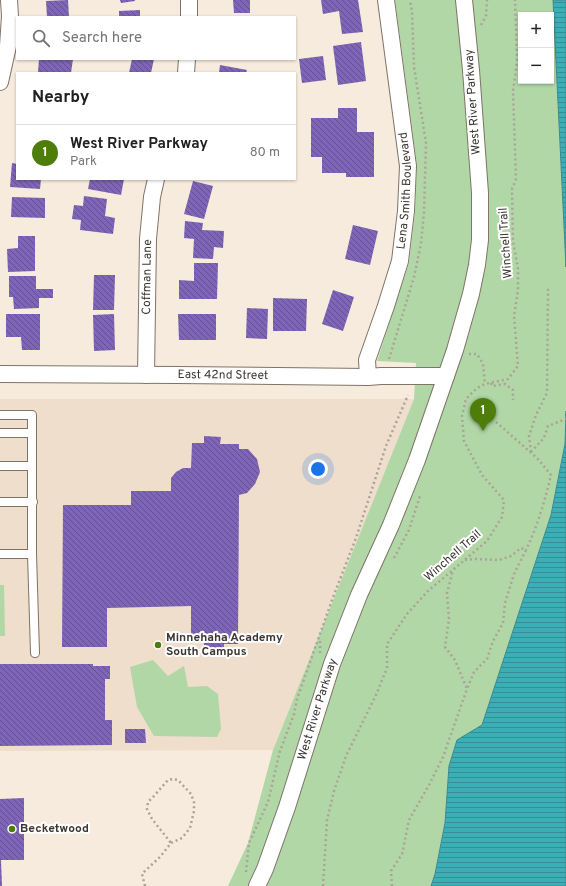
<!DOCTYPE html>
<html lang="en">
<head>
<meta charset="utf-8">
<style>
	:root { --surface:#fff; --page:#f2f2f2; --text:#202124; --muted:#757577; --line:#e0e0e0; --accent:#4e7e09 }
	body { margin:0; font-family:Overpass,sans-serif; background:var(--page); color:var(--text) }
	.controls { position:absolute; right:12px; top:12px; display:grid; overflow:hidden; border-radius:0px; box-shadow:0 1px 3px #0004 }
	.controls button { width:36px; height:36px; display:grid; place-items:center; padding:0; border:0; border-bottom:1px solid var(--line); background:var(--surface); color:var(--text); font:20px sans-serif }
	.you { position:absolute; left:318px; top:469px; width:14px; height:14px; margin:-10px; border:3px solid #fff; border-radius:50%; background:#1a73e8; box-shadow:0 0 0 6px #1a73e833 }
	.badge { display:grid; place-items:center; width:26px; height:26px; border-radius:50%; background:var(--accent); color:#fff; font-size:13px; font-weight:700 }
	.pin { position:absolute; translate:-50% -33px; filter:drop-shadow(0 1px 2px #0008) }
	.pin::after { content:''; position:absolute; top:21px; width:14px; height:12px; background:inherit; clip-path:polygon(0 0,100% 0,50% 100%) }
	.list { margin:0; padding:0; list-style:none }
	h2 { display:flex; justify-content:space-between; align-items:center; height:52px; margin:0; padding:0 16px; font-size:17px }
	h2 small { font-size:13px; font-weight:400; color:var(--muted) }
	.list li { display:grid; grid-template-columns:26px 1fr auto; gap:12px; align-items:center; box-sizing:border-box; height:56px; padding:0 16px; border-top:1px solid var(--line) }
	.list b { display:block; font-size:15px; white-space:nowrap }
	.list p { margin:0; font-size:13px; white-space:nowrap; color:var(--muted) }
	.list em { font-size:13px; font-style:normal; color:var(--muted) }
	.icon { flex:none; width:22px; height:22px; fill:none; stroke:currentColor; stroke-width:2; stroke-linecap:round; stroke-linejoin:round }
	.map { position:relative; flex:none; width:566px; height:886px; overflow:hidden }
	.search { position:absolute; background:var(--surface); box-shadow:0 1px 3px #0004; left:16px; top:16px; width:280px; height:44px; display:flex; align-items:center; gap:10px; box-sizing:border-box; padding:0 14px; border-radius:0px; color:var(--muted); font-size:15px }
	.panel { position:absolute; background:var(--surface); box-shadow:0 1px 3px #0004; left:16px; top:72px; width:280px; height:108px; border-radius:0px }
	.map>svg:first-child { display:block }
	.built { fill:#eedecb }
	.green { fill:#b1d7a6; fill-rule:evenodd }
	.water { fill:url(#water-rules); stroke:#3c8a8e }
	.building { fill:url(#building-back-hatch) }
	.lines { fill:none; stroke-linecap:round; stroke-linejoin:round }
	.lane-casing { stroke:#7e7468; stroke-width:10 }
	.street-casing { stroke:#7e7468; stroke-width:18 }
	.path { stroke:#aba398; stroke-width:2.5; stroke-dasharray:2 3; stroke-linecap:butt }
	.lane { stroke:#fff; stroke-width:8 }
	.street { stroke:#fff; stroke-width:16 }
	.poi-dot { fill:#4e7e09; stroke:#fff; stroke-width:1.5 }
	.labels { text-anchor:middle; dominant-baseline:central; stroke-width:4; stroke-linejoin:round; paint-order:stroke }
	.street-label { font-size:12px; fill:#3c3732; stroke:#fff }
	.poi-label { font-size:12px; font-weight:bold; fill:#3c3732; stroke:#fff; text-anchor:start }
</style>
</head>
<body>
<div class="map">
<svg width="566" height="886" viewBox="0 0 566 886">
	<defs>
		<pattern id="water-rules" width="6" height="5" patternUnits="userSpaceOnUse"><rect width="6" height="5" fill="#3caeb5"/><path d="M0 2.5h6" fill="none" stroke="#348e94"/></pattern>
		<pattern id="building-back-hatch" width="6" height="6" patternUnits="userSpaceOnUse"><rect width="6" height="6" fill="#7e65b7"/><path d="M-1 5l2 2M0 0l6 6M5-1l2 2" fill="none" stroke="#63508d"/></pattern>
	</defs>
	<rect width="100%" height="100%" fill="#f6ebdd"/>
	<path class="built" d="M0,399H414L273,750L0,751Z"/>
	<g class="green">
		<path d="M395,0H553L566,267V411L565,444L551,515L482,725L457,740L449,766L445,823L435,874L431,886H228L248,843L273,750L414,399L416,363L377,361L409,263L415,212L417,165ZM521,15H551V81H521Z"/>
		<path d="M0,585H4L5,636H0Z"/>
		<path d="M153,660L168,676L184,666L188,687L207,686L218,694L221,729L217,737L154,736L137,707L130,667Z"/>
	</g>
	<g class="water">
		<path d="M553,0H566V267Z"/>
		<path d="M566,411V886H431L435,874L445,823L449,766L457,740L482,725L551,515L565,444Z"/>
	</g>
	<g class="building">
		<path d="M68,0L69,17H47L46,1Z"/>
		<path d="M120,0H135V1L121,3Z"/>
		<path d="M233,0H250V13H234Z"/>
		<path d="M321,0H358L363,32L342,34L339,11L323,14Z"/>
		<path d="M140,10V17H119V11Z"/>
		<path d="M361,42L366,81L338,85L333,46Z"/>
		<path d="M323,56L326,80L302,83L299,59Z"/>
		<path d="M39,59H73L71,73L38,72Z"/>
		<path d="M132,59H154L151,73H129Z"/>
		<path d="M220,65L247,70L246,73H219Z"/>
		<path d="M338,108H357V132H374V177H346V173H322V157H311V118H338Z"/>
		<path d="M12,163L17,164V179H41L40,189L10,187Z"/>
		<path d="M90,179H124L121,195L88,189Z"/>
		<path d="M193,181L213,186L204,219L184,214Z"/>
		<path d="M84,196L107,199L105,216L115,218L113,234L80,230L81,220L72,219L74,205L83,206Z"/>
		<path d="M12,197L45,198V218L11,217Z"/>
		<path d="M185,221L203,223L202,230L224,231L223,248L214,247L213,259L193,258L194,239L184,238Z"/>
		<path d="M353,225L378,231L370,265L345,259Z"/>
		<path d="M18,236H35V271L8,272L7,249L18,248Z"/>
		<path d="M194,263H218L217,299H179V280L194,281Z"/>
		<path d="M94,275H115L114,310H93Z"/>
		<path d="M9,276H36V289H53V298H39V308L14,309L13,297H9Z"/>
		<path d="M333,290L354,297L343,331L322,324Z"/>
		<path d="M273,298L307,299L306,331H273Z"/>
		<path d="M247,308L268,309L267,339L246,338Z"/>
		<path d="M6,314H40V350H22L21,337H6Z"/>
		<path d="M114,314L115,350L94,351L93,315Z"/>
		<path d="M178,314H216V340H179Z"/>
		<path d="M204,436L221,437L220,444H239V449H248L257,459L260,472L255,484L247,493L239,495L238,644H224V650H204V642H191V606L107,608V647H62L63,505H131V491H171V478L176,472L183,468H191L192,443H204Z"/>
		<path d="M0,664H93V666H110V679H105V720H112V745L0,746Z"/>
		<path d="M125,729H145L146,743H125Z"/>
		<path d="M24,798V860H1L2,886H0V799Z"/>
	</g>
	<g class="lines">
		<g class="lane-casing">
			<g id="lane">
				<path d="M0,415H32V466H0"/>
				<path d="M0,433H32"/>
				<path d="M0,502H33"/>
				<path d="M0,554H32V466"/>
				<path d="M32,554L35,653"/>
			</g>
		</g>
		<g class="street-casing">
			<g id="street">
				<path d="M189,0V17"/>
				<path d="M186,73L187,59"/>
				<path d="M0,82L8,46L10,16L9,0"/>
				<path id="s1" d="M0,374L177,375L368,377L381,376H446"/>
				<path id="s2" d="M146,375L148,239L152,197L156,179"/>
				<path id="s3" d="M368,377L367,360L386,306L400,261L406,211L408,166L386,0"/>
				<path id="s4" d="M257,886L265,869L287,807L332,664L359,595L391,525L417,460L455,350L471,294L477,265L480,240V193L471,70L464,0"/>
			</g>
		</g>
		<g class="path">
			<path d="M481,25L486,16L487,0"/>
			<path d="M469,354H477L483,364L485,384"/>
			<path d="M389,359L414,277L421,244L424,212L426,143L414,67L412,12L410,0"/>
			<path d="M491,383L492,386L505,384L513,390V400"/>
			<path d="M496,422L537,458L551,475C545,501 537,527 526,550"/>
			<path d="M531,452L529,436L536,415L547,393L548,288"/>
			<path d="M531,452L544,438L548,426L566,419"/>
			<path d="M394,558L409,530L420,496"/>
			<path d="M465,560L475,559L499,560L511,556L521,548L526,550L514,574L505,603L503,623L493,641L487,659L474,672L467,689"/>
			<path d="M320,653V638"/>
			<path d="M246,872L249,843L268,802L280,751L294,714L297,699L332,600L356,538L386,446L408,395"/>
			<path d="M145,886L142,874L146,870L160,857L171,843L182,838L190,828L194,811V802L191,794L178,780L173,779L168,780L154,796L148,802L147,809L152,819L171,843"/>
			<path d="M323,886L327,820L334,791L346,756L376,695L387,668V644L407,614L428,591L487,541L502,517L504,500L482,475L464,441L462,416L466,399L477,388L485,384L508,379L518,366L514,316L518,290V269L513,241L512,189L516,179L513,91L517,61L515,0"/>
			<path d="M392,886L391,871L402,854L409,820L429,785L443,757L467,689L455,660L445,647L449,619L447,593L453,570"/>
		</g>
		<use href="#lane" class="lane"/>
		<use href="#street" class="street"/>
	</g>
	<g class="poi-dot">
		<circle cx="158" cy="645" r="4"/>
		<circle cx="12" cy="829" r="4"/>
	</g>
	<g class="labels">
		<g class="street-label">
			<text transform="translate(473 102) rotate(-94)">West River Parkway</text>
			<text stroke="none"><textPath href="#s3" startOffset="192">Lena Smith Boulevard</textPath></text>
			<text transform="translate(506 243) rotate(-94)">Winchell Trail</text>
			<text stroke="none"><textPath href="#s2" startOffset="98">Coffman Lane</textPath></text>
			<text stroke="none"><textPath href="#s1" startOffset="223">East 42nd Street</textPath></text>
			<text transform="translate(453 556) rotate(-41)">Winchell Trail</text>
			<text stroke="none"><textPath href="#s4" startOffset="187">West River Parkway</textPath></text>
		</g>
		<g class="poi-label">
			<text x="166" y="638">Minnehaha Academy<tspan x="166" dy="14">South Campus</tspan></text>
			<text x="20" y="829">Becketwood</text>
		</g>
	</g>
</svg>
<div class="controls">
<button>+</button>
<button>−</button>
</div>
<div class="you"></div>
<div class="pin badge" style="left:483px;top:431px">1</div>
<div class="search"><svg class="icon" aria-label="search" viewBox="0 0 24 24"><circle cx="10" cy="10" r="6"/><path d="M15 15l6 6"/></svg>Search here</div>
<section class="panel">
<h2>Nearby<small></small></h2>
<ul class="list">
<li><span class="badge">1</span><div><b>West River Parkway</b><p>Park</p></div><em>80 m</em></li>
</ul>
</section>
</div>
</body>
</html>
